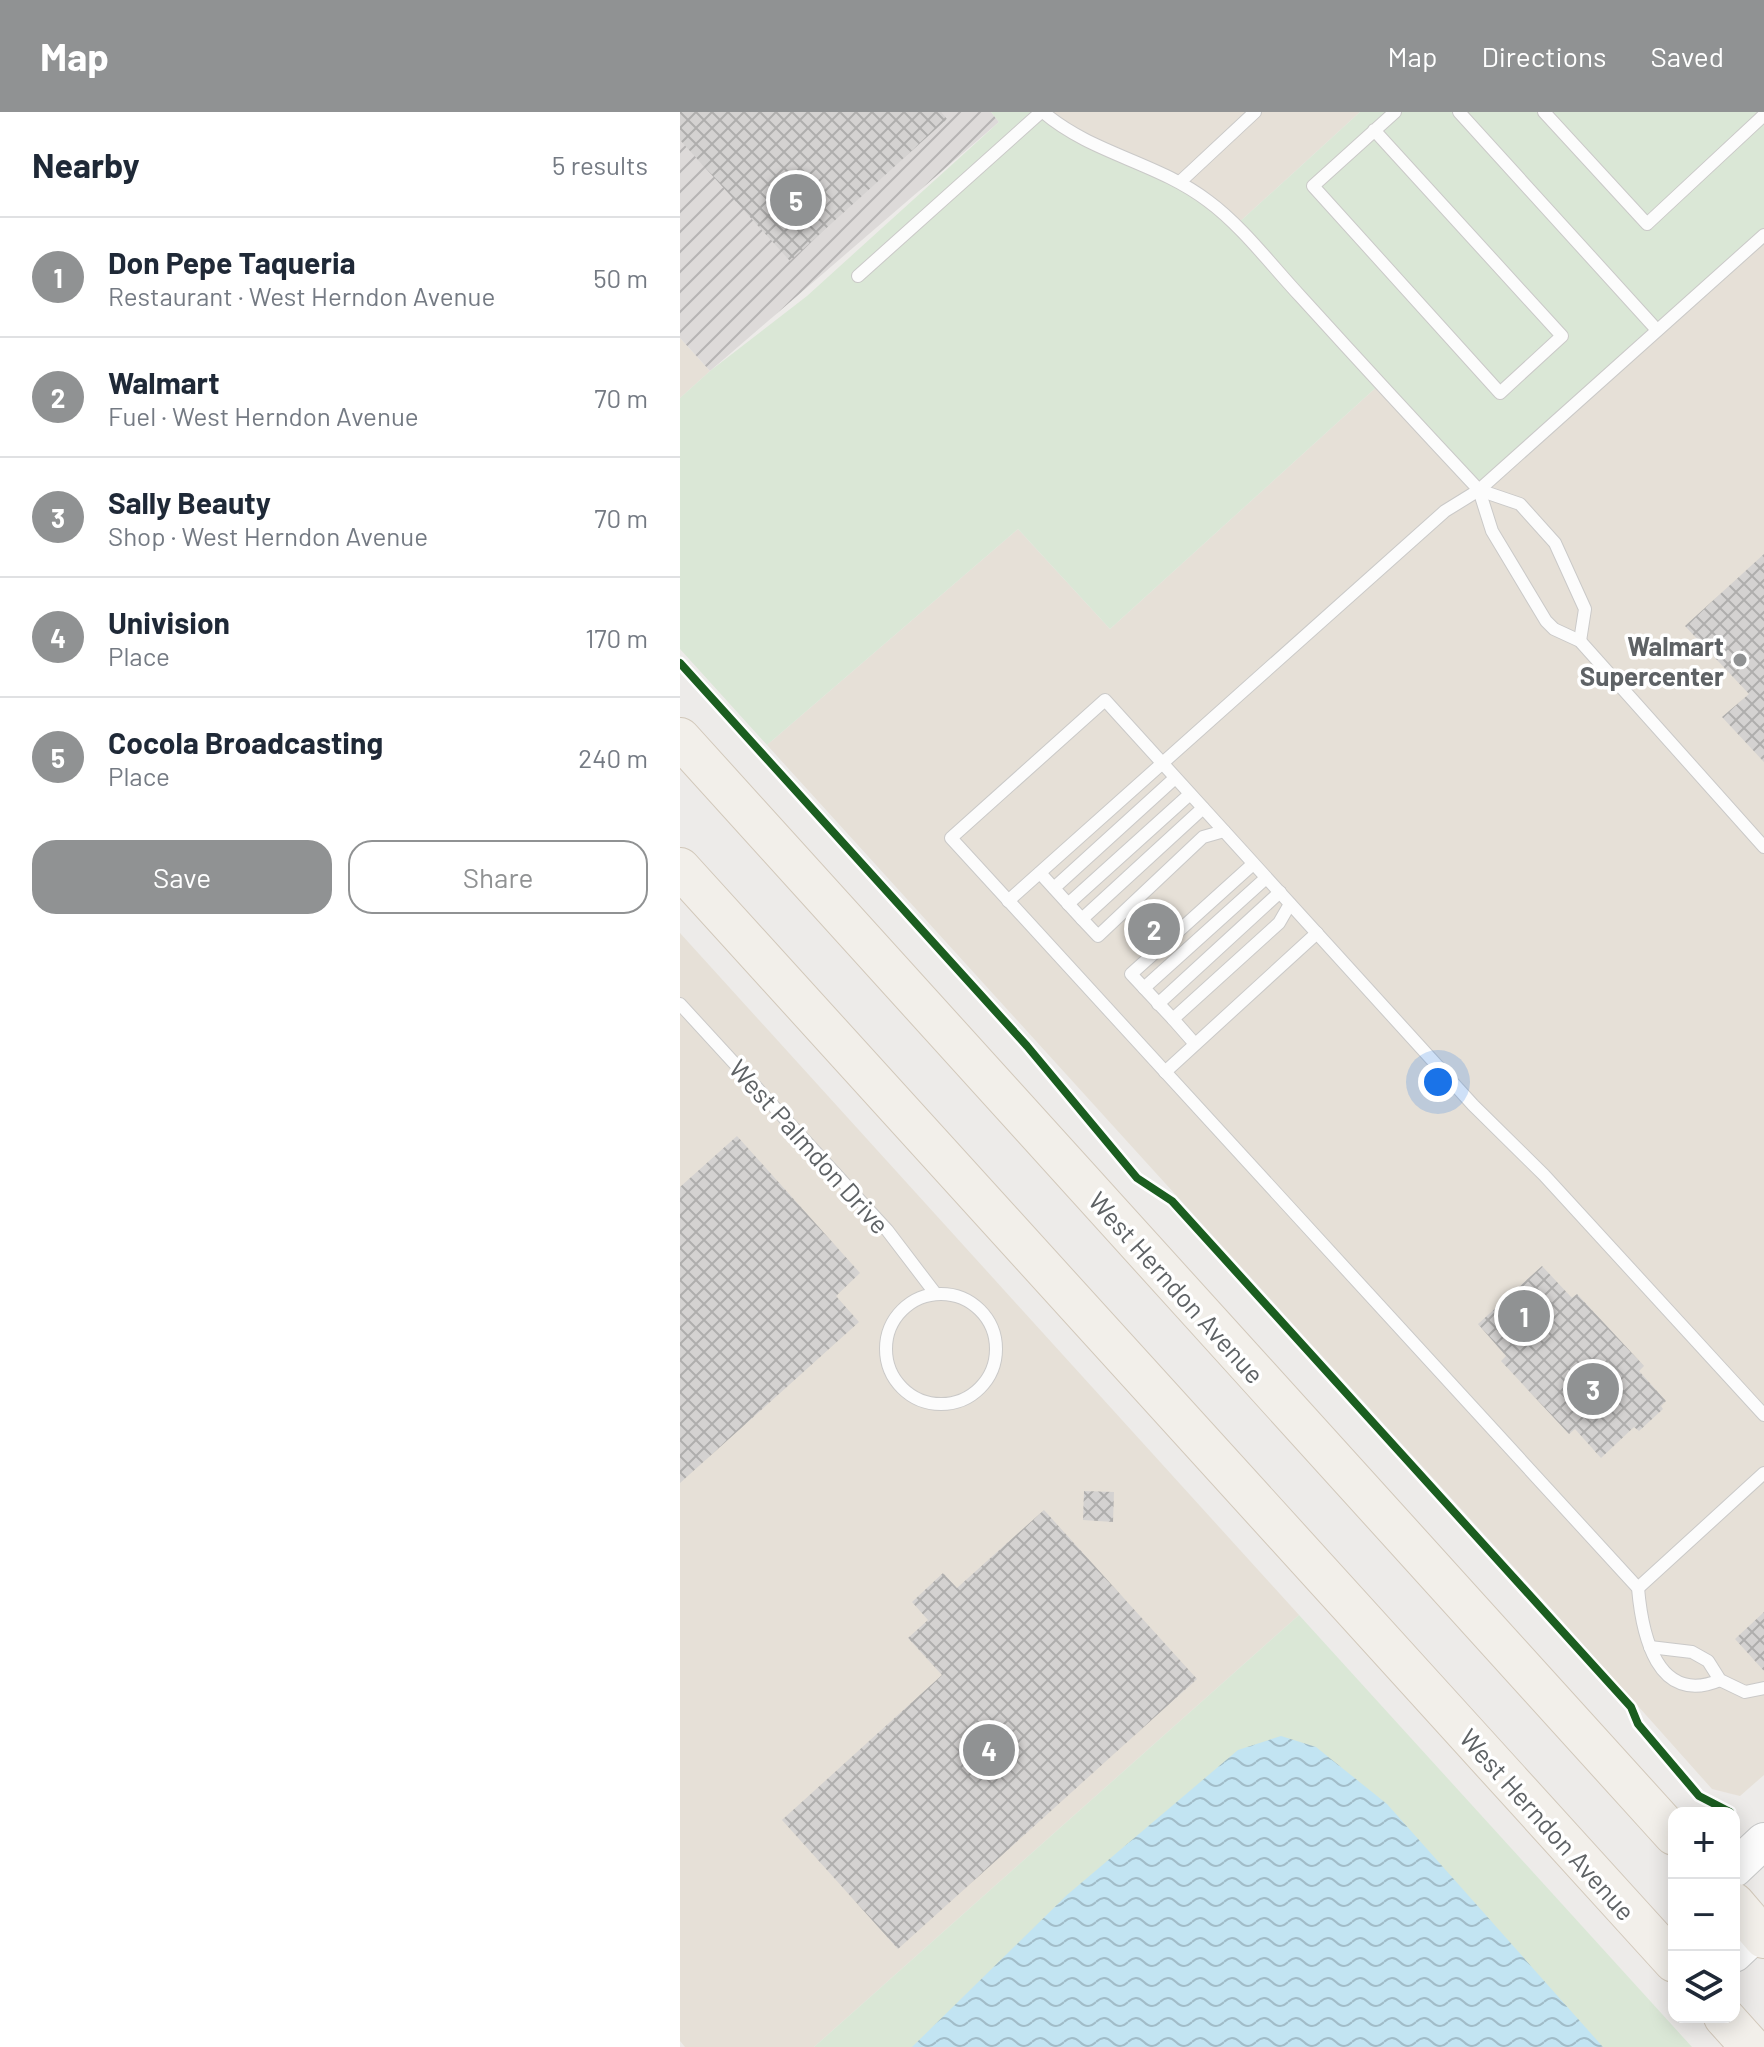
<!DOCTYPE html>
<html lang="en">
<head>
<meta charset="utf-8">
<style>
	:root { --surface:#fff; --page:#f2f2f3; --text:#1f2937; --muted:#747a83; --line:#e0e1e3; --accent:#909293 }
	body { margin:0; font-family:Barlow,sans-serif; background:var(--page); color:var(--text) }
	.controls { position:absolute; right:24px; bottom:24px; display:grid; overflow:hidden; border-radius:16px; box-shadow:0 4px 20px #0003 }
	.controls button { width:72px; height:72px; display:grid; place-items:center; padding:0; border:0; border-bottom:2px solid var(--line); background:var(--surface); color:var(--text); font:40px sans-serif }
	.you { position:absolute; left:758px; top:970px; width:28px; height:28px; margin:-20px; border:6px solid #fff; border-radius:50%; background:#1a73e8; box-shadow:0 0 0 12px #1a73e833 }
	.badge { display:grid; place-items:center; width:52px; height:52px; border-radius:50%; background:var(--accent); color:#fff; font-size:26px; font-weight:700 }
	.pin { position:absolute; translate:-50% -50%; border:4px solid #fff; box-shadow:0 2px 8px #0006 }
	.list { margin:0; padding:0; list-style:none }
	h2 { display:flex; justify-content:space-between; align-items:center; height:104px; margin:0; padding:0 32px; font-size:34px }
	h2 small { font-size:26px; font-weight:400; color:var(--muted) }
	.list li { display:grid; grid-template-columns:52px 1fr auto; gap:24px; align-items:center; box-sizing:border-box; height:120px; padding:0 32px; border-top:2px solid var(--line) }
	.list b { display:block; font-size:30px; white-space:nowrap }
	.list p { margin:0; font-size:26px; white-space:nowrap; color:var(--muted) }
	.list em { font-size:26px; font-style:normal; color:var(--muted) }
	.actions { display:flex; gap:16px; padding:24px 32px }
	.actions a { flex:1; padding:18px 0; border:2px solid var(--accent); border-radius:24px; text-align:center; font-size:28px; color:var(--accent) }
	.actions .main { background:var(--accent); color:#fff }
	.icon { flex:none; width:44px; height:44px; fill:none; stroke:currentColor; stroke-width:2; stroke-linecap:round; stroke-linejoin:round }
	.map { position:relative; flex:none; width:1084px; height:1935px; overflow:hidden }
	header { display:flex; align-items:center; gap:48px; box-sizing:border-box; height:112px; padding:0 40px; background:var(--accent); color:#fff }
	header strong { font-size:38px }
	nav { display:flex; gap:44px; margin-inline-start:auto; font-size:28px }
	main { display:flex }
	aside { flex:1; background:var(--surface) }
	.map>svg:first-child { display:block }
	.commercial { fill:#e6e0d7 }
	.industrial { fill:url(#industrial-furrows) }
	.grass { fill:#dae7d6 }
	.water { fill:url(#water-waves) }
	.building { fill:url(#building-cross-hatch) }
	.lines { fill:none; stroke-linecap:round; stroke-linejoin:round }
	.lane-casing { stroke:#cac9c8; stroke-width:14 }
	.secondary-casing { stroke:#c7c8c8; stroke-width:38 }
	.primary-casing { stroke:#d2c8ba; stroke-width:42 }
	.lane { stroke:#fcfcfc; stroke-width:12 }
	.secondary { stroke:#fcfcfc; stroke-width:36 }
	.primary { stroke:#f2efea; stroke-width:40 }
	.cycleway-casing { stroke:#fff; stroke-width:13 }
	.cycleway { stroke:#1b5e20; stroke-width:8 }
	.poi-dot { fill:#909293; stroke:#fff; stroke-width:3 }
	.labels { text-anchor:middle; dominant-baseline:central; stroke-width:7; stroke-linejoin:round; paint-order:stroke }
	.poi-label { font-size:26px; font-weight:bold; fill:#5e6265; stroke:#fff; text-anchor:end }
	.street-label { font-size:26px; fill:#5e6265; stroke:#fff }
</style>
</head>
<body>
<header>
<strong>Map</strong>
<nav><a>Map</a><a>Directions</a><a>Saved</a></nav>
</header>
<main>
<aside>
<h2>Nearby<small>5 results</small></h2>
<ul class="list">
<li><span class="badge">1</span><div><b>Don Pepe Taqueria</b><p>Restaurant · West Herndon Avenue</p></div><em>50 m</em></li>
<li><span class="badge">2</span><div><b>Walmart</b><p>Fuel · West Herndon Avenue</p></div><em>70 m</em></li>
<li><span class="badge">3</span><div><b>Sally Beauty</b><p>Shop · West Herndon Avenue</p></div><em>70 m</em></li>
<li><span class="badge">4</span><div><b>Univision</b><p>Place</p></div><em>170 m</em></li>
<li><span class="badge">5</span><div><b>Cocola Broadcasting</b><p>Place</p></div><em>240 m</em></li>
</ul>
<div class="actions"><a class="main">Save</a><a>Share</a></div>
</aside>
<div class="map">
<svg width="1084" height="1935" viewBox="0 0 1084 1935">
	<defs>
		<pattern id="industrial-furrows" width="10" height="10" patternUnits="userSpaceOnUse" patternTransform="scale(2)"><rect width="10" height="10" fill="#dddad9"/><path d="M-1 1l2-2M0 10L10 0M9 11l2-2" fill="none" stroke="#b6b4b4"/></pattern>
		<pattern id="water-waves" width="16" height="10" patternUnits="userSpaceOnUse" patternTransform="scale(2)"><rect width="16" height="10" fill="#c2e4f2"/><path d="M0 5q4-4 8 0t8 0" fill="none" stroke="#a1bcc8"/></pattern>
		<pattern id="building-cross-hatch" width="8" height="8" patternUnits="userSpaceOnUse" patternTransform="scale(2)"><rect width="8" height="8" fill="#d4d2d1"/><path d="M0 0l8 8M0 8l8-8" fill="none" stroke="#afaead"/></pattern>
	</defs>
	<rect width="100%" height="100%" fill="#edebe9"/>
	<g class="commercial">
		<path d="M358,0H680L554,115Z"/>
		<path d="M1084,116V1663L1060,1684L1032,1677L841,1463L87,633L338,417L430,517L701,271L798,376Z"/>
		<path d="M0,226L30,259L0,286Z"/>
		<path d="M0,821L619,1503L134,1935H5L0,1929Z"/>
	</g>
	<path class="industrial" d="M0,0H311L319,10L30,259L0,226Z"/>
	<g class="grass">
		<path d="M311,0H359L478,61L554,115L680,0H1084V116L798,377L701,271L430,517L338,417L87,633L0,537V286L30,259L127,184L319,10Z"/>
		<path d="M619,1503L1012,1935H134Z"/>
	</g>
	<path class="water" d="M601,1624L636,1635L707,1692L923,1935H232L387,1783L558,1638Z"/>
	<g class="building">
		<path d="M0,0H261L267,7L110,149L0,28Z"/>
		<path d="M1084,442V650L1042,605L1069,582L1005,514Z"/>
		<path d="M57,1024L180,1161L156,1184L179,1210L0,1371V1075Z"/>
		<path d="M862,1154L892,1186L897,1182L964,1254L959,1259L986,1289L981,1294L983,1297L959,1319L954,1315L921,1346L895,1317L889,1322L821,1249L826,1244L798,1212Z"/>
		<path d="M404,1379L434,1380L433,1410L403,1408Z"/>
		<path d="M364,1398L517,1567L218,1837L102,1708L262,1563L228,1526L248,1508L232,1490L263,1461L277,1476Z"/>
		<path d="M1084,1500V1559L1055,1527Z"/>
	</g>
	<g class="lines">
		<g class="lane-casing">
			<g id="lane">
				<path d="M363,0C412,42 477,50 528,89C562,114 592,154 621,185C680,250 739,314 799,378L812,419L866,509L874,517L900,529L1084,735"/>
				<path d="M779,0L977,218"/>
				<path d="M864,0L967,112L1084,3"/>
				<path d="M694,18L882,224L820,281L633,74L715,0"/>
				<path d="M501,69L575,0"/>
				<path d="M178,164L361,0"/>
				<path d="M799,378L840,392L875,431L905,497L900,529"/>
				<path d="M360,761L402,807L523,696"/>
				<path d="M374,776L495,666"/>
				<path d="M328,789L765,399L799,378L1084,123"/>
				<path d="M388,792L510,682"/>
				<path d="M402,807L418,824L523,725L544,719"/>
				<path d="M464,876L586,766"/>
				<path d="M0,892L207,1118L255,1181"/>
				<path d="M478,892L600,780"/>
				<path d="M493,907L451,862L573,752"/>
				<path d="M515,932L493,907L599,811L610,792"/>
				<path d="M485,960L637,821"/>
				<circle cx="261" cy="1237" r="55"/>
				<path d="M958,1476L1084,1361"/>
				<path d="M970,1535L1012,1540L1028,1549L1040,1568L1065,1580L1084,1576"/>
				<path d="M1040,1568C977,1595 962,1522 958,1476L271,726L425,588L793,993L864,1063L1084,1303"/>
			</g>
		</g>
		<g class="secondary-casing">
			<g id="secondary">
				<path d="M1054,1757L1084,1729"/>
				<path d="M1054,1842L1084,1814"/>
			</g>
		</g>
		<g class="primary-casing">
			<g id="primary">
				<path d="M0,626L994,1723"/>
				<path d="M0,756L994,1850"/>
				<path d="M1054,1791L1084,1826"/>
				<path d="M1044,1905L1071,1935"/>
			</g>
		</g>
		<use href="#lane" class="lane"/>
		<use href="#secondary" class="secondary"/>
		<use href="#primary" class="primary"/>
		<g class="cycleway-casing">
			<path id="cycleway" d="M0,551L347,934L457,1066L492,1089L951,1595L958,1612L1019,1684L1050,1700"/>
		</g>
		<use href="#cycleway" class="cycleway"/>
	</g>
	<circle class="poi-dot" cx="1060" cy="548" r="8"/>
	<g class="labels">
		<g class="poi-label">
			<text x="1044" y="533">Walmart<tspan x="1044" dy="30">Supercenter</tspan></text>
		</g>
		<g class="street-label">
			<text transform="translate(130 1034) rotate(48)">West Palmdon Drive</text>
			<text transform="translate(497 1175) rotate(48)">West Herndon Avenue</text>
			<text transform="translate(868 1712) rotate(48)">West Herndon Avenue</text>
		</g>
	</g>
</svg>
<div class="controls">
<button>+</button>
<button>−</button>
<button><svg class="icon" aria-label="layers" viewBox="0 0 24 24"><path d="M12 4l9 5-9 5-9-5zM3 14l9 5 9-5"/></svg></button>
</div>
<div class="you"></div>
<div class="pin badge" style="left:844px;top:1204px">1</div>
<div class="pin badge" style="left:474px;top:817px">2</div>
<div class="pin badge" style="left:913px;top:1277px">3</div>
<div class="pin badge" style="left:309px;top:1638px">4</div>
<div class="pin badge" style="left:116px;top:88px">5</div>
</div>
</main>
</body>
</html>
